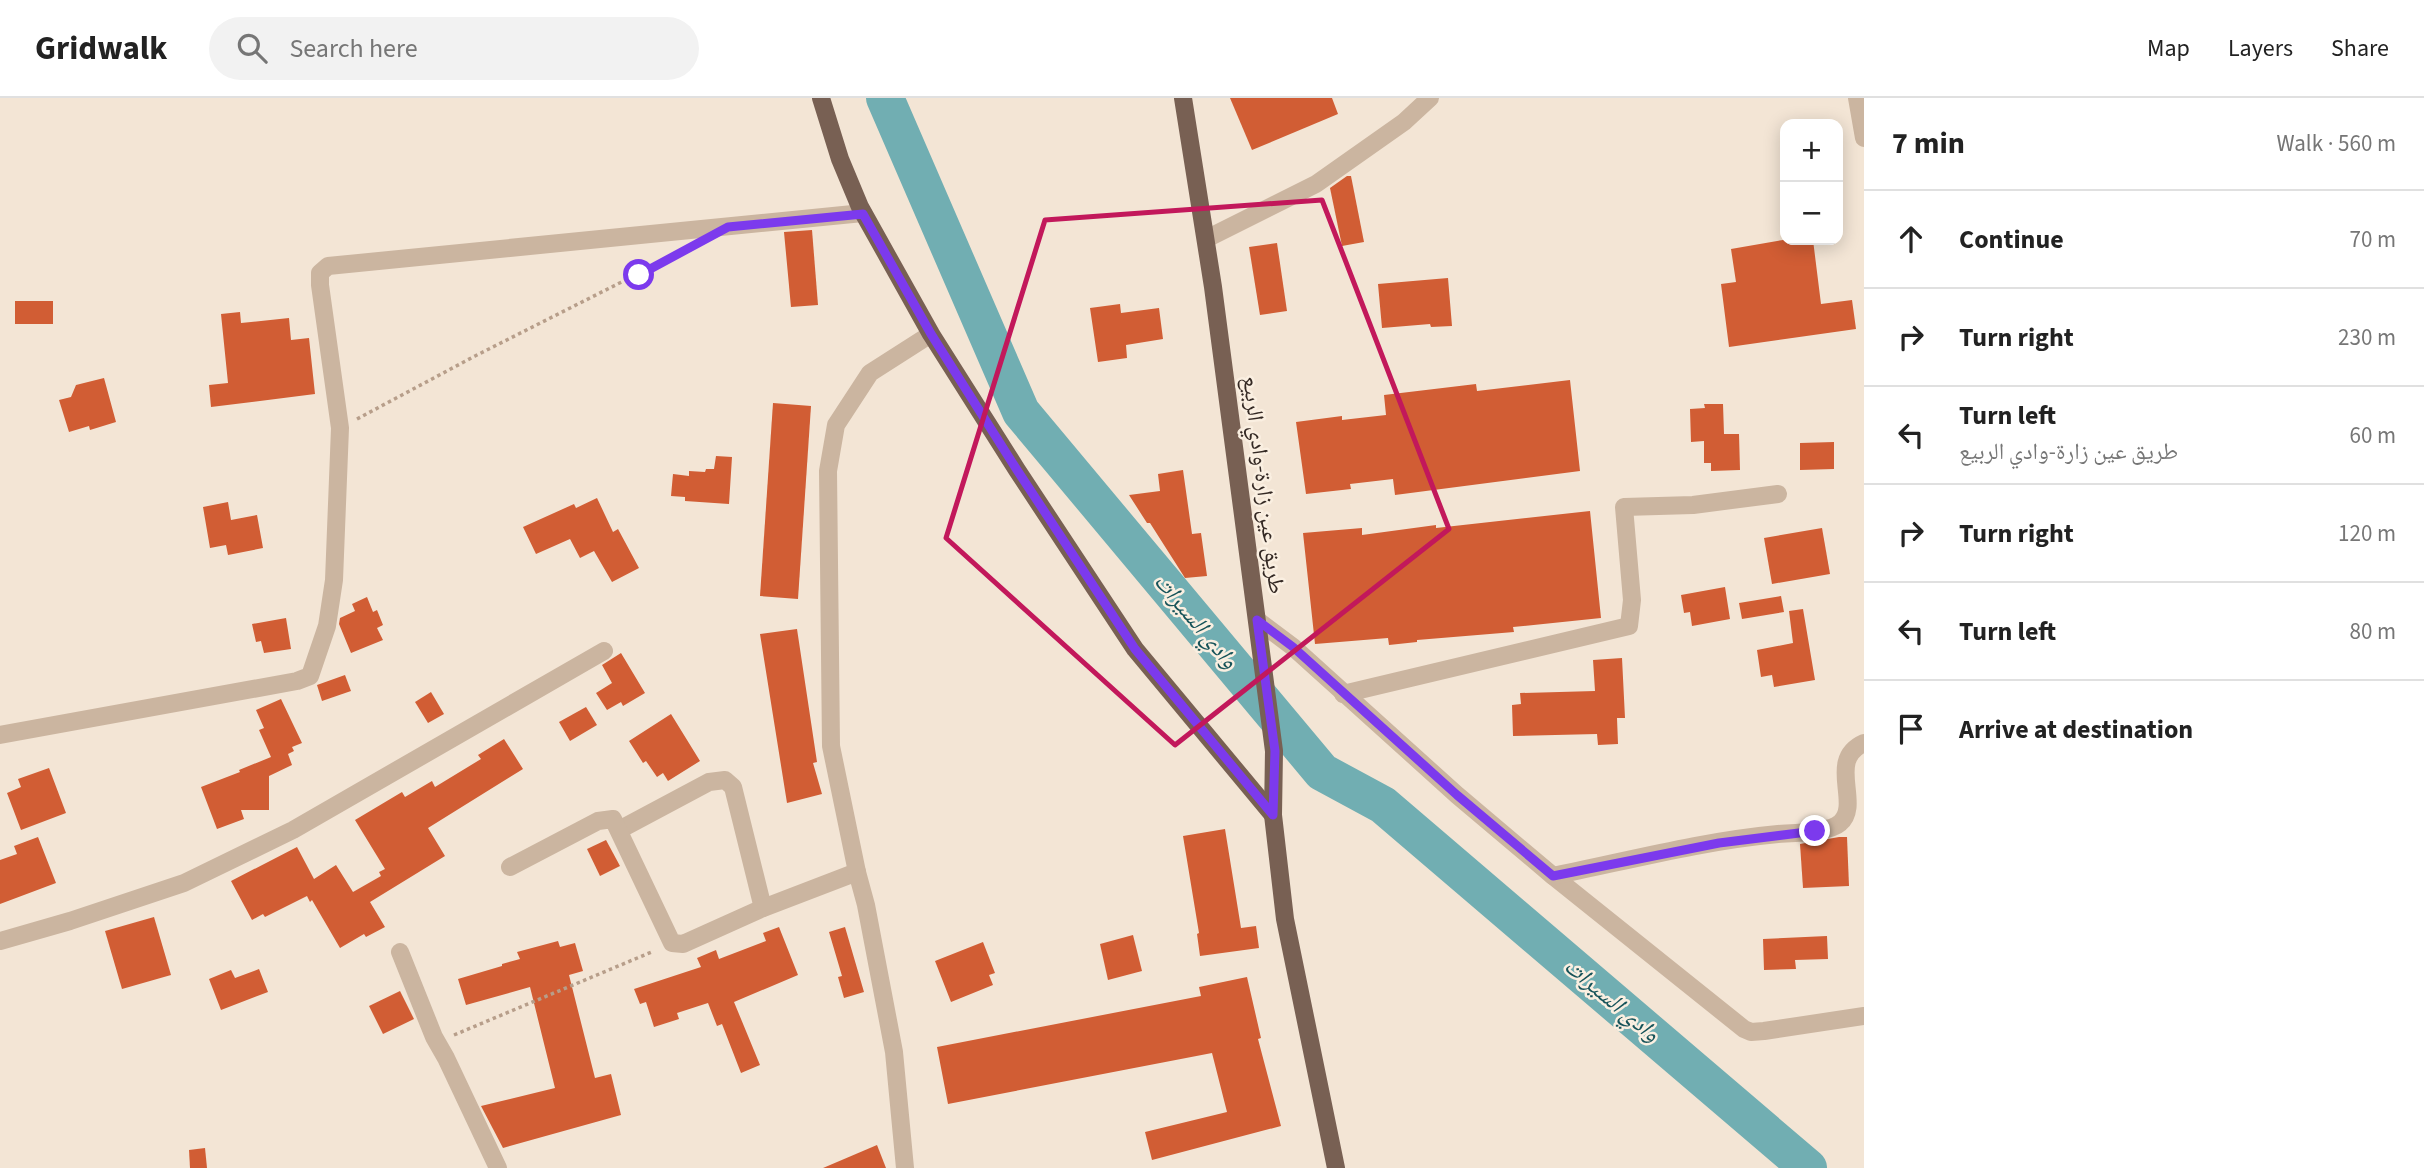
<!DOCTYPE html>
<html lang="en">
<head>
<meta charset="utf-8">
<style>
	:root { --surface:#fff; --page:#f2f2f2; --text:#222; --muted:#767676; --line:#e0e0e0 }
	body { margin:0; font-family:"Source Sans 3","Noto Naskh Arabic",sans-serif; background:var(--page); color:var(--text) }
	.controls { position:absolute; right:21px; top:21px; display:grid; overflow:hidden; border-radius:14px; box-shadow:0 4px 18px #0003 }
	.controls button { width:63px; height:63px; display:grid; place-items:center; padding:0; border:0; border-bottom:2px solid var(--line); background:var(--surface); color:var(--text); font:35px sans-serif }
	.stop { position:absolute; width:21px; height:21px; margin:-16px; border:5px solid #7c3aed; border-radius:50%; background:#fff }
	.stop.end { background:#7c3aed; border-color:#fff; box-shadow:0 2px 7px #0008 }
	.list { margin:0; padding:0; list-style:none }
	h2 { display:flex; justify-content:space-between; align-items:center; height:91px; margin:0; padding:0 28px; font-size:30px }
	h2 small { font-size:23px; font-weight:400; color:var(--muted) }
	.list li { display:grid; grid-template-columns:46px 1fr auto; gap:21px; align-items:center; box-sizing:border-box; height:98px; padding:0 28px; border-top:2px solid var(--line) }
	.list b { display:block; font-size:26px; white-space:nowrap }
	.list p { margin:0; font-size:23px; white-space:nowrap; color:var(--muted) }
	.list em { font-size:23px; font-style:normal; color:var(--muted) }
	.icon { flex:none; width:38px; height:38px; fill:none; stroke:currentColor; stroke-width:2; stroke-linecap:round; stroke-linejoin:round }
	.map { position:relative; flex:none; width:1864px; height:1070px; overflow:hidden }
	header { display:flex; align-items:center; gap:42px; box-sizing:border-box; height:98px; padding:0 35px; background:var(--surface); border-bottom:2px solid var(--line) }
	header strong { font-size:33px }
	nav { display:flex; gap:38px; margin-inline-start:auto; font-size:24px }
	.search { width:490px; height:63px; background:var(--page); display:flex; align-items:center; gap:18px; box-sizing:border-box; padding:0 24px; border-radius:38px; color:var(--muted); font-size:26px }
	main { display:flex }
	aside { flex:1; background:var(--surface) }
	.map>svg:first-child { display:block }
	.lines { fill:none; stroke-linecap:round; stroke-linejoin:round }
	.river { stroke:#71aeb2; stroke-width:38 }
	.building { fill:#d15d34 }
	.path { stroke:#b79e8a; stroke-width:3.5; stroke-dasharray:3.5 3.5; stroke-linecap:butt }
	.minor { stroke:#cbb5a0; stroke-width:18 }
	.major { stroke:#786053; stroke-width:18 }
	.route { stroke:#7c3aed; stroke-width:9 }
	.marked { fill:none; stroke:#c2185b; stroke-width:5; stroke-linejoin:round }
	.labels { text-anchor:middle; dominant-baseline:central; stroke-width:5; stroke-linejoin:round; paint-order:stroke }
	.street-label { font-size:23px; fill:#342924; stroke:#faefe1 }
	.water-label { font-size:24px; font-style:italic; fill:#165359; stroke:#faefe1 }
</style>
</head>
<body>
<header>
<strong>Gridwalk</strong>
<div class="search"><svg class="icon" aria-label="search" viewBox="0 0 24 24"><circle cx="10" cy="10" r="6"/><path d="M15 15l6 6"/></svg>Search here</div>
<nav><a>Map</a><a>Layers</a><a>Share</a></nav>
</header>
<main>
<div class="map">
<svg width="1864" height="1070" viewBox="0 0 1864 1070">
	<rect width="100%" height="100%" fill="#f3e5d5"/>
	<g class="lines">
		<path class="river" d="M885,0L1021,314L1322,674L1383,707L1808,1070"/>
	</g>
	<g class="building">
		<path d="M1230,0H1332L1338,16L1252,52Z"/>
		<path d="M1347,78H1351L1364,144L1342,148L1330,90Z"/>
		<path d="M812,132L818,207L791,209L784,134Z"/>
		<path d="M1783,142H1813L1821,206L1852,202L1856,231L1729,249L1721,186L1736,184L1731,151Z"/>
		<path d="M1277,145L1287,213L1260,217L1249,149Z"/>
		<path d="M1448,180L1452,228L1431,229L1430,226L1382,230L1378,186Z"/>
		<rect x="15" y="203" width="38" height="23"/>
		<path d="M1120,206L1121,215L1159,210L1163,241L1126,247L1127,260L1098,264L1090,210Z"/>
		<path d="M240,214L241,225L289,220L291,242L309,240L315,296L211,309L209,287L228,285L221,216Z"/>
		<path d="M104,280L116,324L90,332L89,328L69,334L59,302L71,299L76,287Z"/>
		<path d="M1570,282L1580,373L1395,397L1393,381L1350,386L1351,391L1306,396L1296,324L1342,318V322L1386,317L1384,297L1476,286L1477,293Z"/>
		<path d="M773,305L811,308L798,501L760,498Z"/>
		<path d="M1704,306H1723L1724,336H1739L1740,372L1711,373V365H1704V343L1691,344L1690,311L1705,310Z"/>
		<path d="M1834,344V371L1800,372V345Z"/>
		<path d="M716,358L732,359L729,406L685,403V399L671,398L673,376L689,378V373L705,374L706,371H714Z"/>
		<path d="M1183,372L1192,436L1201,435L1207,478L1185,480L1150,425H1147L1129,397L1160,393L1158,376Z"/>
		<path d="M597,400L613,434L618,431L639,470L612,484L594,453L580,460L570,441L536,456L523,429L574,406L576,410Z"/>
		<path d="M228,404L231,422L257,417L263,450L228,457L226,447L210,450L203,409Z"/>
		<path d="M1590,413L1601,520L1513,529L1514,534L1417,542V544L1389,547L1388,540L1315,546L1303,435L1362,430V437L1436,427V430Z"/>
		<path d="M1822,430L1830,476L1772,486L1764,440Z"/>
		<path d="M1725,489L1730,521L1692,528L1690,514L1684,515L1681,497Z"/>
		<path d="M1781,498L1784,514L1742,521L1739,505Z"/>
		<path d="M367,499L373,514L377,512L383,527L377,530L383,542L351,555L339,526L340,520L355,513L352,506Z"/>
		<path d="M1803,511L1815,582L1774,589L1772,577L1761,579L1757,552L1793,545L1789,513Z"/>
		<path d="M286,520L291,551L264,555L261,543L256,544L252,526Z"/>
		<path d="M797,531L817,664L813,665L822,696L787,705L760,536Z"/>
		<path d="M621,555L645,595L623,608L621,604L607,612L596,595L612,585L602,567Z"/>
		<path d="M1622,560L1625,620H1617L1618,646L1598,647L1597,636L1513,638L1512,607L1521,606L1520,595L1595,593L1593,562Z"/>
		<path d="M345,577L351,593L322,603L317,587Z"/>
		<path d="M431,594L444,616L428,625L415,604Z"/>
		<path d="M281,601L302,645L292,649L294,653L288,656L292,667L269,678V712H241L244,721L217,731L201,689L240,674L239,672L271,659L259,632L264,630L256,612Z"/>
		<path d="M586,609L597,627L570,643L559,624Z"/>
		<path d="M671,616L700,663L668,683L663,675L657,679L646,663L643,665L629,643Z"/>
		<path d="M504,641L523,671L428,730L445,758L370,804L385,829L366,839L364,836L340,850L312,802L310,804L307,798L265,819L263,816L252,822L231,783L297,749L314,781L336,767L353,794L381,778L379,774L385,771L355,722L402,694L405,699L432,683L435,689L481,661L478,657Z"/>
		<path d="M49,670L66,715L21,732L7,695L21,689L18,681Z"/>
		<path d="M1225,731L1241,830L1256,828L1259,850L1200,858L1197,836L1199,835L1183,738Z"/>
		<path d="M38,739L56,785L0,806V762L17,756L14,748Z"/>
		<path d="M1839,739H1847L1849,788L1803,790L1800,746Z"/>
		<path d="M606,742L620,768L600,778L587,751Z"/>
		<path d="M154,819L171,877L122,891L105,833Z"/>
		<path d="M779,829L798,877L734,904L760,967L741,975L722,926L717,928L708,905L677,915L679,921L654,929L646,904L640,906L634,891L701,869L697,860L716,852L719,861L766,843L763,835Z"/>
		<path d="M845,829L864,894L844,900L838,879L842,878L829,834Z"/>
		<path d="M1133,837L1142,873L1108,882L1100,846Z"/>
		<path d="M1827,838L1828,861L1795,862L1796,871L1764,872L1763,841Z"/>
		<path d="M558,843L560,849L575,845L583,873L569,877L595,980L611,976L621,1017L503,1050L481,1008L555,990L530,889L466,907L458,881L502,868V866L520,861L517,854Z"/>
		<path d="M983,844L995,875L989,877L993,887L951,904L935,863Z"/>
		<path d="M259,871L268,894L221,912L209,881L231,872L235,880Z"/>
		<path d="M1247,879L1261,940L1258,941L1281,1028L1152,1062L1145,1034L1227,1014L1212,955L948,1006L937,949L1201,898L1199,889Z"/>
		<path d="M400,893L414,921L383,936L369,908Z"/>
		<path d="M877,1047L886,1070H823Z"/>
		<path d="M205,1050L207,1070H190L189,1052Z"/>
	</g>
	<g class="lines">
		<g class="path">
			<path d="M357,321L475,258L683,153"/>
			<path d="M454,937L654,853"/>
		</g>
		<g class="minor">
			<path d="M1857,0L1864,40"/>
			<path d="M1206,141L1316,86L1404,24L1430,0"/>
			<path d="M1257,522L1293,549L1457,697L1553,778L1744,931L1751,934L1764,933L1864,918"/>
			<path d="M1343,596L1629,528L1632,502L1624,409L1693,407L1778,396"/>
			<path d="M0,637L297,583L310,578L327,528L334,482L340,330L320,187V175L328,168L863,115"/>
			<path d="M619,732L709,684L725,682L733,689L763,810"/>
			<path d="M510,769L598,723L613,721L672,845L683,846L763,810L857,774"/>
			<path d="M1553,778C1627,763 1702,743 1778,736C1793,735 1829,735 1840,725C1862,706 1826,662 1864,645"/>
			<path d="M0,843L70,823L184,785L293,732L604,553"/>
			<path d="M400,854L434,939L446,960L498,1070"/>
			<path d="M905,1070L894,954L866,807L857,774L831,648L828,373L836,327L870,275L931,236"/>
		</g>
		<g class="major">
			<path d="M821,0L840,61L860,109L931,236L1017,372L1135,551L1273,717"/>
			<path d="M1183,0L1213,189L1274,653L1273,717L1285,821L1336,1070"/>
		</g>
	</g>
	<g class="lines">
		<path class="route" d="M639,177L728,129L863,116L931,236L1017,372L1135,551L1273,717L1275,653L1257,522L1293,549L1457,697L1553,778L1719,745L1815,733"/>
	</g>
	<path class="marked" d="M1322,102L1449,431L1175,647L946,440L1045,122Z"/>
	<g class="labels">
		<g class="street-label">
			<text transform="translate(1264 387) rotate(83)">طريق عين زارة-وادي الربيع</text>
		</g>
		<g class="water-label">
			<text transform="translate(1196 523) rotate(50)">وادي السيرات</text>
			<text transform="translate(1612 902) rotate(40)">وادي السيرات</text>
		</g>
	</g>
</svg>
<div class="controls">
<button>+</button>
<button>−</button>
</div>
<div class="stop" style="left:639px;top:177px"></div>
<div class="stop end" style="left:1815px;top:733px"></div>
</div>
<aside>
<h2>7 min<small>Walk · 560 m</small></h2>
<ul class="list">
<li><svg class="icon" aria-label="ahead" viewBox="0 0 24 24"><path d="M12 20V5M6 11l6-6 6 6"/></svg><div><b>Continue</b></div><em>70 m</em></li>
<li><svg class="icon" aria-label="right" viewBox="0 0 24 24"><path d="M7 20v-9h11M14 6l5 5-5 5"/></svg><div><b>Turn right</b></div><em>230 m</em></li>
<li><svg class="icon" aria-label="left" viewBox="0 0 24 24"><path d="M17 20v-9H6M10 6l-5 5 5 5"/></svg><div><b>Turn left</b><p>طريق عين زارة-وادي الربيع</p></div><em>60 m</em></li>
<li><svg class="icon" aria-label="right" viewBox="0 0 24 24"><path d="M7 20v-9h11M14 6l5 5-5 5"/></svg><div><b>Turn right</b></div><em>120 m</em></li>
<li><svg class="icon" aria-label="left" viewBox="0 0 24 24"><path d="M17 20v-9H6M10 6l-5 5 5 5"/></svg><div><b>Turn left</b></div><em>80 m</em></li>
<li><svg class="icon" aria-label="arrive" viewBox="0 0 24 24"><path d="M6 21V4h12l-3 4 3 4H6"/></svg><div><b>Arrive at destination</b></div></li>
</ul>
</aside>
</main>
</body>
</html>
